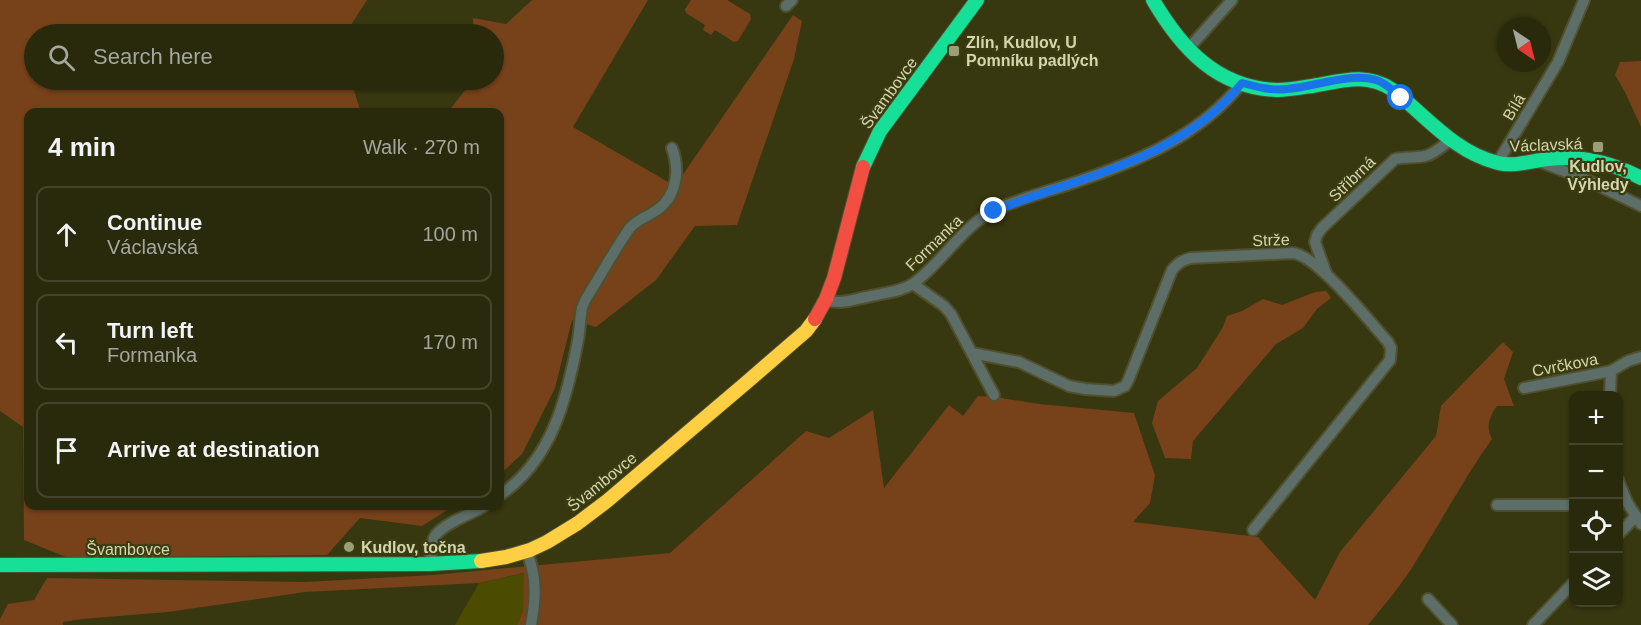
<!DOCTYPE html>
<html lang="en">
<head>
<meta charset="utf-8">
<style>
	:root { --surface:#29290c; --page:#313115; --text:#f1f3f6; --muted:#a5a69d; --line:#45452d }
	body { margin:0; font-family:Arial,sans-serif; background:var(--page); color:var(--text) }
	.controls { position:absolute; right:18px; bottom:18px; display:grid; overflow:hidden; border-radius:12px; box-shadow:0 2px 4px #0004 }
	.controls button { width:54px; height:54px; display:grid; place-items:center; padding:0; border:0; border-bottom:2px solid var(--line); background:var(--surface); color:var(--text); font:30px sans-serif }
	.compass { position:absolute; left:1497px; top:18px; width:54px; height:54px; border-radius:50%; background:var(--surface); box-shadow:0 2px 4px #0004; rotate:145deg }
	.stop { position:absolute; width:18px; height:18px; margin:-14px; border:4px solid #1a73e8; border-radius:50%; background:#fff }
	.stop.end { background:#1a73e8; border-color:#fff; box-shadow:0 2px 6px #0008 }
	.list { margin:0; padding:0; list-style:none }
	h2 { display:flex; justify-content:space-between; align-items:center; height:78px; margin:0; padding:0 24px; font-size:26px }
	h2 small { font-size:20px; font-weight:400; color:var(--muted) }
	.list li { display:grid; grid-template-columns:39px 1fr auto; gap:18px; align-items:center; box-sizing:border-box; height:96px; margin:0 12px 12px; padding:0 12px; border:2px solid var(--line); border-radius:12px }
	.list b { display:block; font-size:22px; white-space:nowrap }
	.list p { margin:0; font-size:20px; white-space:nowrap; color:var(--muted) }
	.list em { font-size:20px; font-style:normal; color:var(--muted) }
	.icon { flex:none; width:33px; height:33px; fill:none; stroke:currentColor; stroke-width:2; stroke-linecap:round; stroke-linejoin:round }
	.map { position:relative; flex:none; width:1641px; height:625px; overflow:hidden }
	.search { position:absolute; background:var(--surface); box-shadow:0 2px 4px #0004; left:24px; top:24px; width:480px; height:66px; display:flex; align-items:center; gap:15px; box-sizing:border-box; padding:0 21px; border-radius:33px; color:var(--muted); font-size:22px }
	.panel { position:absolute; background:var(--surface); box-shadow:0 2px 4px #0004; left:24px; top:108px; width:480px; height:402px; border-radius:12px }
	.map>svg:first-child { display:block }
	.built { fill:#4b4c02 }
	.green { fill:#77421a }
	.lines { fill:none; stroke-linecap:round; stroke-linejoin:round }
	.street-casing { stroke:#505030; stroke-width:14 }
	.fast-casing { stroke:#505030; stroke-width:16 }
	.slow-casing { stroke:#505030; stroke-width:16 }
	.jam-casing { stroke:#505030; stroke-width:16 }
	.street { stroke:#5c6e67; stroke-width:10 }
	.fast { stroke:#16e098; stroke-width:14 }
	.slow { stroke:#ffcf43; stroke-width:14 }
	.jam { stroke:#f24e42; stroke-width:14 }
	.route { stroke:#1a73e8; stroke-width:8 }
	.poi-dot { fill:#9c9e77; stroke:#3b3c10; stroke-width:2 }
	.labels { text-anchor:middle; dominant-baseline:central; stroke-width:4.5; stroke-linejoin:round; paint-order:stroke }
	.poi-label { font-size:16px; font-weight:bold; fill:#d3d6af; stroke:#3b3c10; text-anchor:start }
	.street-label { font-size:16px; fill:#d3d6af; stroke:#3b3c10 }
</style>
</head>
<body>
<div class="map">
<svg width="1641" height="625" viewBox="0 0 1641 625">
	<rect width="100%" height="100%" fill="#373710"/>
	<path class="built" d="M525,573L523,611L517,625H455L479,583Z"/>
	<g class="green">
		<path d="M0,0H367L345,34H34V80H351L360,110L300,112H28V506H454L422,526L360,518L327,555L68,558L24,540L23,427L0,411Z"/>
		<path d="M532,0H648L573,127L675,186L793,15L802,21L794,59L737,225L695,226L656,280L596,327L572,320L555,388L522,454L500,474V112H448L473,80H494V34H474L473,18L506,24Z"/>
		<path d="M691,0H727L750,14L751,19L738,41L734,42L715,30L711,35L703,30L705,25L686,13L685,9Z"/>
		<path d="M1641,61V127L1625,92L1615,75L1620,62Z"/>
		<path d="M1326,291L1331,298L1317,309L1303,328L1276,344L1193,441L1191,459L1165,458L1152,423L1158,401L1197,368L1223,327L1227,316L1242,311L1263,299L1282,305L1315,292Z"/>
		<path d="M1503,342L1513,352L1504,379L1514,406H1497C1490,416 1485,427 1492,439C1465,477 1443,518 1418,558C1404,582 1385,604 1368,625H517L523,611L524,573L479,583L305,592L168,612L82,619L63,622V625H0V619L8,604L34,600L47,578L305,582L433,575L670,553L806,431L829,438L873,410L884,488L949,405L963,416L978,396L995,397L1039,404L1134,413L1155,475L1150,503L1133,522L1258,537L1315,600L1340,552L1436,436L1441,406Z"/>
	</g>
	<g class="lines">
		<g class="street-casing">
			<g id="street">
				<path d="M786,6L792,0"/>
				<path d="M1188,49L1232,0"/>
				<path d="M1498,162L1558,62L1584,0"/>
				<path d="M1541,162L1587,180L1641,206"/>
				<path d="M1326,273L1315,242L1317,235L1322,228L1395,159C1405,157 1415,158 1425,156C1434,154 1443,146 1450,140"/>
				<path d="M913,284L944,306L951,314L994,395"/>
				<path d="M827,300C840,305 854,299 867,297C881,293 902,292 914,283C944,261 962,226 995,210C1017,200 1041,193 1064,186C1131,164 1196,140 1242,83"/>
				<path d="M972,353L1019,362L1069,386L1085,389L1114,391L1125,386L1128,381L1172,270C1178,263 1182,260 1191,258L1293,253C1318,256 1370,322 1388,342L1391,348L1390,360L1253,530"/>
				<path d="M1524,388L1611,371L1628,361L1641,357"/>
				<path d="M1610,396L1611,371"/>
				<path d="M1618,480L1627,502L1641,524"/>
				<path d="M500,495C552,460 567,398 578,340C580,329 580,318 582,308C584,300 591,291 595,284C606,265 617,247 629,229C638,218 646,218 657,210C677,196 680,170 672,148"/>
				<path d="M1497,505H1574"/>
				<path d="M1618,535L1636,516"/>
				<path d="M527,552C537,578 536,597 531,625"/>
				<path d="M430,564C431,556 431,543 435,536C444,523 472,514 484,506"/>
				<path d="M1428,599L1452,625"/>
				<path d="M1533,625L1574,582"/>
			</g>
		</g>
		<g class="fast-casing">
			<g id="fast">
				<path d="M1153,0C1181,48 1217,88 1277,90C1290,90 1304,87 1318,85C1344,80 1368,73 1393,90C1426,116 1454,152 1498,163C1514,167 1531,161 1548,159C1581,155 1611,162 1641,178"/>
				<path d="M863,167L880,131L977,0"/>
				<path d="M0,565L430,564L481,561"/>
			</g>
		</g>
		<g class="slow-casing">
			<path id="slow" d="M481,561L506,557L530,550L547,542L578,523L607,501L747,382L806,331L815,319"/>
		</g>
		<g class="jam-casing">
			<path id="jam" d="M815,319L826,299L834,278L863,167"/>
		</g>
		<use href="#street" class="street"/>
		<use href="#fast" class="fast"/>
		<use href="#slow" class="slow"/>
		<use href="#jam" class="jam"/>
	</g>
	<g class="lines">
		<path class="route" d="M994,211C1081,176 1180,160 1242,83C1257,87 1272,91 1287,89C1315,87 1352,71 1379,81C1387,85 1394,91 1401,98"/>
	</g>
	<g class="poi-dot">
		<rect x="948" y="45" width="12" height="12" rx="3"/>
		<rect x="1592" y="141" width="12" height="12" rx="3"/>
		<circle cx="349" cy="547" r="6"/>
	</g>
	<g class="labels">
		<g class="poi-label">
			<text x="966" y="42">Zlín, Kudlov, U<tspan x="966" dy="18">Pomníku padlých</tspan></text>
			<text x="1598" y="166" text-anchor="middle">Kudlov,<tspan x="1598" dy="18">Výhledy</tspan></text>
			<text x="361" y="547">Kudlov, točna</text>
		</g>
		<g class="street-label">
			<text transform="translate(889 93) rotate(-54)">Švambovce</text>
			<text transform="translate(1514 107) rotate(-59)">Bílá</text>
			<text transform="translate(1546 145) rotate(-2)">Václavská</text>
			<text transform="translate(1352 179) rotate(-44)">Stříbrná</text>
			<text transform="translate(1271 240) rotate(-2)">Strže</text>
			<text transform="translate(934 243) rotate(-44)">Formanka</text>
			<text transform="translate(1565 365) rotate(-11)">Cvrčkova</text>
			<text transform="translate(602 482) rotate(-39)">Švambovce</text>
			<text x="128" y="549">Švambovce</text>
		</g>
	</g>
</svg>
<div class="controls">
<button>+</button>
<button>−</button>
<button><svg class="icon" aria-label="locate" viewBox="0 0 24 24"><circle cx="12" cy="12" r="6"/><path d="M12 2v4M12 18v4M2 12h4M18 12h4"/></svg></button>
<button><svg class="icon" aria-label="layers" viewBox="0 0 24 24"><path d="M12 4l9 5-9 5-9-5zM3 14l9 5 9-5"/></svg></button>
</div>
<svg class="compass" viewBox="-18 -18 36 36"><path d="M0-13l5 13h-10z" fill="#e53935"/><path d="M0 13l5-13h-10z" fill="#a5a69d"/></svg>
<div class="stop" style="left:1401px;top:98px"></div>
<div class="stop end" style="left:994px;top:211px"></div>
<div class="search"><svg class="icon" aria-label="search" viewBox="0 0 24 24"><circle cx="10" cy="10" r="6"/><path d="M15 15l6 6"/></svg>Search here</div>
<section class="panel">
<h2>4 min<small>Walk · 270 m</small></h2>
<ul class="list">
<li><svg class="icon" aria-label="ahead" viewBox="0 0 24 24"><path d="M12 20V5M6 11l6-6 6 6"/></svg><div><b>Continue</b><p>Václavská</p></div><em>100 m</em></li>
<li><svg class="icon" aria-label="left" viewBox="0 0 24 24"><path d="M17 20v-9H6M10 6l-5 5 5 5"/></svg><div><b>Turn left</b><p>Formanka</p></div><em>170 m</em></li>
<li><svg class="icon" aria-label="arrive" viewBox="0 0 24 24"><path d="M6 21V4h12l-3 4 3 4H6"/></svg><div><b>Arrive at destination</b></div></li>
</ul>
</section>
</div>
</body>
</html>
